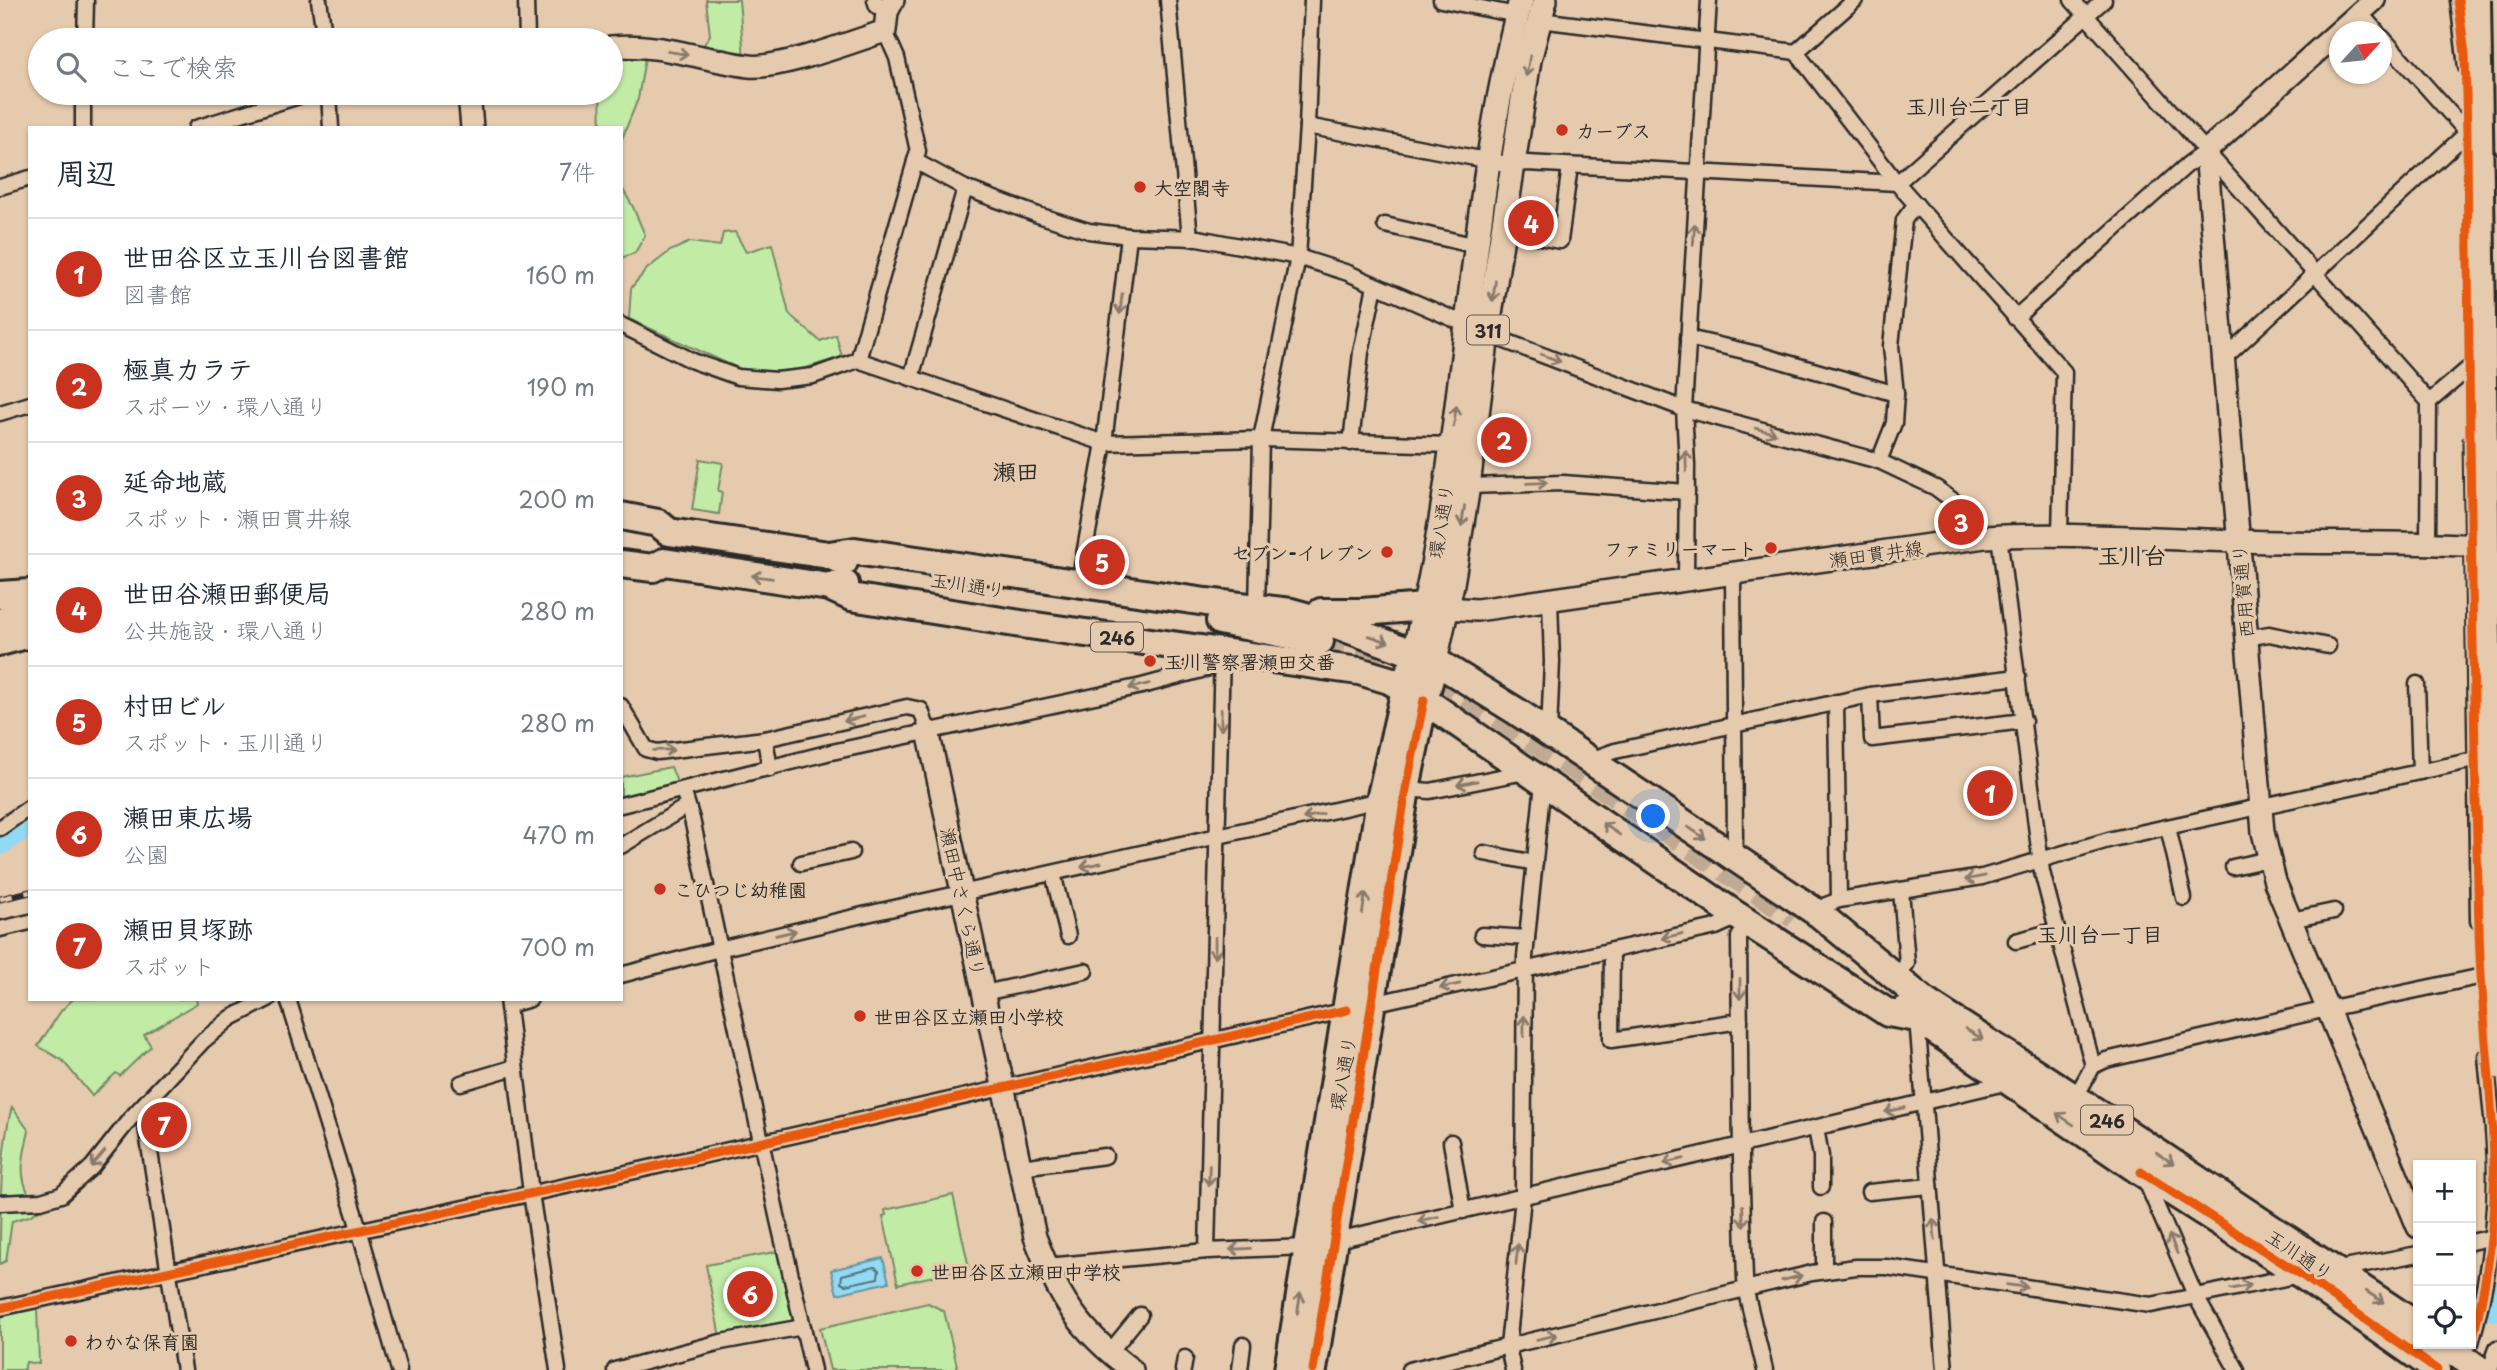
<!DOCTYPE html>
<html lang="ja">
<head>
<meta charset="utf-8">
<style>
	:root { --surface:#fff; --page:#f2f2f3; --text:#1f2937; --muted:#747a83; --line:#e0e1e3; --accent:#c8321e }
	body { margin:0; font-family:"Playpen Sans","Klee One",sans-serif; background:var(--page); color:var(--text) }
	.controls { position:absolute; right:21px; bottom:21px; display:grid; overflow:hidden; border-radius:0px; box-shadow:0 2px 5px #0004 }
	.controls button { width:63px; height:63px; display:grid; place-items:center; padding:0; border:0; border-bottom:2px solid var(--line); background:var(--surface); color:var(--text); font:35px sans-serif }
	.compass { position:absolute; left:2329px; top:21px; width:63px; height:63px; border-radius:50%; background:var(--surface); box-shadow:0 2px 5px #0004; rotate:63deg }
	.you { position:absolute; left:1654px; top:817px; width:24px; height:24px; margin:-18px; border:5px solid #fff; border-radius:50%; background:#1a73e8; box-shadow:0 0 0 10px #1a73e833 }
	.badge { display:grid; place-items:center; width:46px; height:46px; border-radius:50%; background:var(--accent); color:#fff; font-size:23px; font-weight:700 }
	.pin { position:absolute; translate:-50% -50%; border:4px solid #fff; box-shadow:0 2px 7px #0006 }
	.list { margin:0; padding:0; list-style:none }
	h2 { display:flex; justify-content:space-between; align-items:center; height:91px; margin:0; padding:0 28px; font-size:30px }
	h2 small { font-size:23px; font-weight:400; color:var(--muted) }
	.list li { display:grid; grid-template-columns:46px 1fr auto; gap:21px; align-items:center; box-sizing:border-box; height:112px; padding:0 28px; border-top:2px solid var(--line) }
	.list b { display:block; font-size:26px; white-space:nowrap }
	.list p { margin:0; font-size:23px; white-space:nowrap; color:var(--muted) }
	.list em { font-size:23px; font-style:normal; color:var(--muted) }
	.icon { flex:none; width:38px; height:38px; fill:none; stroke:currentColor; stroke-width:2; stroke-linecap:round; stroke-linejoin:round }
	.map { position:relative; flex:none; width:2497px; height:1370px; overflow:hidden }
	.search { position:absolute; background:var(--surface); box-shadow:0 2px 5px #0004; left:28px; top:28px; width:595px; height:77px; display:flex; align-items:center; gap:18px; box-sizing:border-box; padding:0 24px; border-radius:38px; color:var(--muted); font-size:26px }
	.panel { position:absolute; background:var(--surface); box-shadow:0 2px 5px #0004; left:28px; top:126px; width:595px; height:875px; border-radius:0px }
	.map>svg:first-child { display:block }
	.green { fill:#c2eba6; stroke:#768b68; stroke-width:2 }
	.water { fill:#91daf3; stroke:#6894a3; stroke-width:2 }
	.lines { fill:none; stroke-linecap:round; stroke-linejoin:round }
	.shore { stroke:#54717b; stroke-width:2 }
	.river { stroke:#91daf3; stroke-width:26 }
	.highway-tunnel { stroke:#c1aa93; stroke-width:26; stroke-dasharray:26 13; stroke-linecap:butt }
	.street-casing { stroke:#2b2b2b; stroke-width:19 }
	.secondary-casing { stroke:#2b2b2b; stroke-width:26 }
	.primary-casing { stroke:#2b2b2b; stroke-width:28 }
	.highway-casing { stroke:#2b2b2b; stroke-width:32 }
	.street { stroke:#e6caad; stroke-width:14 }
	.secondary { stroke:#e6caad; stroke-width:21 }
	.primary { stroke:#e6caad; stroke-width:23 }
	.highway { stroke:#e6caad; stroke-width:26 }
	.rail-casing { stroke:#2b2b2b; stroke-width:7 }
	.rail { stroke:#e6caad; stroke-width:4.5; stroke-dasharray:13; stroke-linecap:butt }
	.highway-bridge-casing { stroke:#2b2b2b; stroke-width:32; stroke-linecap:butt }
	.highway-bridge { stroke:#e6caad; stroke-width:26 }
	.cycleway-casing { stroke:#e6caad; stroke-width:13 }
	.cycleway { stroke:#e8590c; stroke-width:9 }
	.oneway { stroke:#887a6c }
	.poi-dot { fill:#c8321e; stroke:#e6caad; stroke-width:2.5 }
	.labels { text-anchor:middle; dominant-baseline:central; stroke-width:6; stroke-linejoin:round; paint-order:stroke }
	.shield { fill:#e6caad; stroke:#635b52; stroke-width:2 }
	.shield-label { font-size:18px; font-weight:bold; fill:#2b2b2b }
	.poi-label { font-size:19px; font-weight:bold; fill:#2b2b2b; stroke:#e6caad; text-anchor:start }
	.street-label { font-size:19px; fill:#2b2b2b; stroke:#e6caad }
	.neighbourhood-label { font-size:21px; font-weight:bold; fill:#2b2b2b; stroke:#e6caad }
	.quarter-label { font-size:23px; font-weight:bold; fill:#2b2b2b; stroke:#e6caad }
</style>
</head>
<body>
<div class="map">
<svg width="2497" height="1370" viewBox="0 0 2497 1370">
	<rect width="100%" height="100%" fill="#e6caad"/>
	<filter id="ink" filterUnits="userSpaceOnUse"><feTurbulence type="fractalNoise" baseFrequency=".0143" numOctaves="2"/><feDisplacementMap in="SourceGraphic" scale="14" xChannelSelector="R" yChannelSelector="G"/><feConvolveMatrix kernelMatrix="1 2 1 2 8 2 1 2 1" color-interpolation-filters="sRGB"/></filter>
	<g filter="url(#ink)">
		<g class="green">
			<path d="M706,0H739L744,58L708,51L703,46L710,35Z"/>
			<path d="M611,57L645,58L638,99L621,141V128H601L600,93H611Z"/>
			<path d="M621,186L633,207L645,235L635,253L621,258Z"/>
			<path d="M735,232L746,252L772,244L789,314L820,341L836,335L842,357L792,372L742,370L629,319L631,288L647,269L670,251L690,242L720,246L723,233Z"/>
			<path d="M700,459L723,463L718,491L722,492L719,514L692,510Z"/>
			<path d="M671,767L678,785L621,798V777Z"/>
			<path d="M73,999H196L197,1003L144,1035L151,1046L120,1076L116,1073L92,1096L63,1061L38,1046L61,1011Z"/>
			<path d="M12,1107L29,1131C21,1167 17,1178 38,1211L29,1216L12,1221L6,1261L0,1264C0,1216 0,1149 12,1107Z"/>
			<path d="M953,1195L969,1268L898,1284L883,1216L886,1215L885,1210Z"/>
			<path d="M780,1251L794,1323L720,1337L706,1265Z"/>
			<path d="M928,1303L944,1311L958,1370H830L820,1328Z"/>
			<path d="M37,1307L39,1364L26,1362L24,1370H0V1317Z"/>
		</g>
		<path class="water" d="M883,1258L889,1282L837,1294L831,1270Z"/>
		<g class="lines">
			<path class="shore" d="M875,1267L879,1270L878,1278L845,1285L841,1283L842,1275Z"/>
			<g class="river">
				<path d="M0,842L30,821"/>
				<path d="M2495,1308L2497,1293"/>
			</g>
			<path class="highway-tunnel" d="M1320,641L1396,664L1440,681L1478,702L1795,916"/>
			<g class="street-casing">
				<g id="street">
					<path d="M319,0L325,40"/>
					<path d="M526,0L527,40"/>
					<path d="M875,0L877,6L887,12"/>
					<path d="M1168,0L1190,238"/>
					<path d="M1441,0L1517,15"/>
					<path d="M2072,0L2429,402L2428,543"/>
					<path d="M2458,0L2466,67"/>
					<path d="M2360,13L2377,32"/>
					<path d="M1540,20L1796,52L1855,0"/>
					<path d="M2382,37L2497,166"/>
					<path d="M85,40L86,0"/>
					<path d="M1796,52L1897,183L2064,372L2060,534"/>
					<path d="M329,93L331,128"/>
					<path d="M1307,126L1512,165L1527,163L1897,183L2104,0"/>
					<path d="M83,128V93"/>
					<path d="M196,128L309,93"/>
					<path d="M915,161L965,188L1038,215L1089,231L1129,236L1198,238L1298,257L1348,273L1467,325"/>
					<path d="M0,187L30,178"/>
					<path d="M1385,225L1477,246"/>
					<path d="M1502,230L1560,241L1570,166"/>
					<path d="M2015,318L2187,165L2206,151"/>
					<path d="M621,325L693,361L738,377L777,380L813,376L858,360L1104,443L1261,439L1451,445"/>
					<path d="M1487,334L1684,409L1879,461L1936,488L1959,505L1985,537"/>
					<path d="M1688,338L1757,354L1896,394"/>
					<path d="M2223,359L2467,133"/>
					<path d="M858,360L918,151L897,58L885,31"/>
					<path d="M911,378L965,188"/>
					<path d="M2429,402L2497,344"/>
					<path d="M0,413L30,404"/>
					<path d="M2471,441L2478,921"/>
					<path d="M1351,443L1361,352L1375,286"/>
					<path d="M1879,461L1894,423L1896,394L1891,346L1904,220L1916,204"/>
					<path d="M1468,486L1563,483L1687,492"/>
					<path d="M1999,536L2042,872L2093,1066"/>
					<path d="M1686,579L1687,465L1684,409L1709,0"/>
					<path d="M1079,583L1104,443L1129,236"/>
					<path d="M1257,608L1261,439L1298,257L1307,126L1312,0"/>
					<path d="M2246,638L2269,634L2328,646"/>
					<path d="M2417,684L2420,772"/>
					<path d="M1870,695L1872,739L2024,721"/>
					<path d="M1836,702L1839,900"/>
					<path d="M621,706L646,749L657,752L765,739L907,707L921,710L928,731"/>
					<path d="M1549,732L1552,662L1550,599"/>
					<path d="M765,739L770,769"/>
					<path d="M1590,760L1615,751L1870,695L2018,677"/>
					<path d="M1406,789L1430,791L1525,772"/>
					<path d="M683,790L692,819L778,1220L813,1370"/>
					<path d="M621,805L827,753L1142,686L1209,668L1222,652"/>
					<path d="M2168,827L2184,898"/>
					<path d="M0,828L30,807"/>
					<path d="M621,846L687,806"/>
					<path d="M1484,853L1535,863"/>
					<path d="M1728,854L1735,843L1733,574"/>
					<path d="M801,863L851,852"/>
					<path d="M2233,867L2269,859"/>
					<path d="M1053,873L1068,936"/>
					<path d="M1819,914L1826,905L1839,900L1982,877L2112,839L2483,758"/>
					<path d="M2291,920L2334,911"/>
					<path d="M1749,923L1739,937L1741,1160L1745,1279L1747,1296L1765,1370"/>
					<path d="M0,929L30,922"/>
					<path d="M1482,935L1527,938"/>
					<path d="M2016,941L2057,930"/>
					<path d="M1612,950L1611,1040L1740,1021"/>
					<path d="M621,975L719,949L867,914L1380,800"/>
					<path d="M1898,977L1907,963L1901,890"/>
					<path d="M984,993L1085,971"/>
					<path d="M288,999L359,1229L399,1370"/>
					<path d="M507,999L531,1193L558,1370"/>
					<path d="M1372,1004L1716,927L1727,922L1733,913"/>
					<path d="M509,1005L530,999"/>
					<path d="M1917,1018L1945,1370"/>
					<path d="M461,1083L515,1067"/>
					<path d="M2075,1098L2093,1066L2106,1060L2327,1009L2497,973"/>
					<path d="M143,1107L184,1370"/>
					<path d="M1816,1128L1821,1156V1187"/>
					<path d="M1451,1142L1463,1211"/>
					<path d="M1021,1167L1105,1156"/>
					<path d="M2145,1179L2195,1295L2237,1370"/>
					<path d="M1869,1192L1930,1186"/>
					<path d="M0,1203L41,1201L61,1195L92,1167L130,1119L203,1041L231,1018L268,999"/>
					<path d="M1824,1222V1271"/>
					<path d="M1333,1241L2009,1082"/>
					<path d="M2471,1242L2497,1236"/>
					<path d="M1207,1251L1222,652"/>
					<path d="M1047,1266L1207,1251L1308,1247"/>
					<path d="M2334,1270L2418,1254"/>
					<path d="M0,1308L640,1170L1347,1010"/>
					<path d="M2471,1343C2487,1286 2496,1223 2495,1163C2494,1128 2489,1092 2486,1056"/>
					<path d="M1109,1353L1140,1315"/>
					<path d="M615,1370L721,1342L803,1327"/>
					<path d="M1183,1370L1185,1358"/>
					<path d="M1240,1370L1243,1345"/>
					<path d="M1409,1370L1812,1273L1856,1267H1886L2151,1305L2300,1275"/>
					<path d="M1513,1370L1508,1347L1523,1197L1525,957L1543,783"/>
					<path d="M2490,1370L2497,1348"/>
				</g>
			</g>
			<g class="secondary-casing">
				<g id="secondary">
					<path d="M2374,0L2206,151L2263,832L2275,882L2418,1227"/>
					<path d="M611,47C657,42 704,60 749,66C777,70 855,41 885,31L887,12L893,0"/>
					<path d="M469,93L472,128"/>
					<path d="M1431,607L1477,610L1985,537C2069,532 2152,539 2236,541C2323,544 2410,540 2497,547"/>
					<path d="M928,731L1035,1237C1058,1297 1079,1331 1132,1370"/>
				</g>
			</g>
			<g class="primary-casing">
				<g id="primary">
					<path d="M1414,652C1468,438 1465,213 1521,0"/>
					<path d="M1435,661L1452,584L1468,486L1487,334L1529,60L1545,0"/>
				</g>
			</g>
			<g class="highway-casing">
				<g id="highway">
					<path d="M621,516L658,523L669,532L829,555L844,562"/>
					<path d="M829,555L855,551L1206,602L1291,612L1331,623L1435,661L1516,711L1819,914L1933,1008"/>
					<path d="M621,564L653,568L664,562L829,587L845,584"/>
					<path d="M829,587L851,597L1021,624L1359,671L1389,680L1424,700L1733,913L1888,1013L1917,1018"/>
					<path d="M0,595L30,593"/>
					<path d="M1321,612H1362L1425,607"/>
					<path d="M1220,621L1320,641"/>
					<path d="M0,622L30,613"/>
					<path d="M0,642L30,634"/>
					<path d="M1919,998L2075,1098L2418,1326"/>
					<path d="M1905,1010L2141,1172L2302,1275L2437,1370"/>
					<path d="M2443,1344L2480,1370"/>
					<path d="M1288,1370L1380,800L1409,672"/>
					<path d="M1313,1370L1406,789L1424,700L1435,661"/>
				</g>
			</g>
			<use href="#street" class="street"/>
			<use href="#secondary" class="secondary"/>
			<use href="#primary" class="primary"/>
			<use href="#highway" class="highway"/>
			<g class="rail-casing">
				<path id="rail" d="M0,899L30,892"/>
			</g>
			<use href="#rail" class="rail"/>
			<g class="highway-bridge-casing">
				<path id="highway-bridge" d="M2477,0L2492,956L2497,1065"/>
			</g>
			<use href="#highway-bridge" class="highway-bridge"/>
			<g class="cycleway-casing">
				<g id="cycleway">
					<path d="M2458,0L2465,54L2467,133C2469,397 2472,661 2479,925C2480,1004 2492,1083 2494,1162C2496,1221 2487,1287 2471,1343"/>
					<path d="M2141,1172L2302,1275L2437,1370"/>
					<path d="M0,1308L640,1170L1347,1010"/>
					<path d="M1313,1370L1406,789L1424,700"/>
				</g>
			</g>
			<use href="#cycleway" class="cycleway"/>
		</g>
		<defs><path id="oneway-shaft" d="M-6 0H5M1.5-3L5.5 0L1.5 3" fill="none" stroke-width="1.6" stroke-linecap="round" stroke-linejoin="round" transform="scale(1.75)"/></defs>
		<g class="oneway">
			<use href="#oneway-shaft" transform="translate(678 53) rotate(9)"/>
			<use href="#oneway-shaft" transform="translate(1528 66) rotate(101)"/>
			<use href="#oneway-shaft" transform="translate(1694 234) rotate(-86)"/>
			<use href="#oneway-shaft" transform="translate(1494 291) rotate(98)"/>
			<use href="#oneway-shaft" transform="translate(1121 304) rotate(97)"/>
			<use href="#oneway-shaft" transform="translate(1551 358) rotate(21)"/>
			<use href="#oneway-shaft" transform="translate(1455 416) rotate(-82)"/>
			<use href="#oneway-shaft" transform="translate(1766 431) rotate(15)"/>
			<use href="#oneway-shaft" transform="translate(1686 461) rotate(-92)"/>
			<use href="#oneway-shaft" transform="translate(1537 483) rotate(-2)"/>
			<use href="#oneway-shaft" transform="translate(1463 516) rotate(99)"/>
			<use href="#oneway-shaft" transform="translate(762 577) rotate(-172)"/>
			<use href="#oneway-shaft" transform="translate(1379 639) rotate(19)"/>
			<use href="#oneway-shaft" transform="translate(1139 686) rotate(167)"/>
			<use href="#oneway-shaft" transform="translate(854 719) rotate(167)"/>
			<use href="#oneway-shaft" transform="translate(1221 720) rotate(91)"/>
			<use href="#oneway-shaft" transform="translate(664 750) rotate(-2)"/>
			<use href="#oneway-shaft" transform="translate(1467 783) rotate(168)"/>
			<use href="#oneway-shaft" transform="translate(1313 816) rotate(167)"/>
			<use href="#oneway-shaft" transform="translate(1611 829) rotate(-146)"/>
			<use href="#oneway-shaft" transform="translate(1697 833) rotate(34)"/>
			<use href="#oneway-shaft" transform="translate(1091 865) rotate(168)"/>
			<use href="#oneway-shaft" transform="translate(1975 878) rotate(169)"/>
			<use href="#oneway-shaft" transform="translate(1364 903) rotate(-81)"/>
			<use href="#oneway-shaft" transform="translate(786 933) rotate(-13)"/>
			<use href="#oneway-shaft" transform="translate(1672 936) rotate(167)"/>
			<use href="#oneway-shaft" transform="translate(1215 948) rotate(91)"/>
			<use href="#oneway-shaft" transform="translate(1450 986) rotate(168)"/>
			<use href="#oneway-shaft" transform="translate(1740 989) rotate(90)"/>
			<use href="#oneway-shaft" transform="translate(1524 1026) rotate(-89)"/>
			<use href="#oneway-shaft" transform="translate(1974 1034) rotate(32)"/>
			<use href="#oneway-shaft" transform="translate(1895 1110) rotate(167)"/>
			<use href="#oneway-shaft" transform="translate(2065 1119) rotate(-146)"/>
			<use href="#oneway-shaft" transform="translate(2165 1158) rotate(34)"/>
			<use href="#oneway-shaft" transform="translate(98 1159) rotate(131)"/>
			<use href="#oneway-shaft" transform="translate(1674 1161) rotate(167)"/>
			<use href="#oneway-shaft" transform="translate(1209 1175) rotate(92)"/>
			<use href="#oneway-shaft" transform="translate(1743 1216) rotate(88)"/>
			<use href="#oneway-shaft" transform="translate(1428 1219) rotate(167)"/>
			<use href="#oneway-shaft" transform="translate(1934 1229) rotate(-96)"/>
			<use href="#oneway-shaft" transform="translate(2173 1244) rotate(-114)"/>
			<use href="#oneway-shaft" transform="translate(1240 1249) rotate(177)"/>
			<use href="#oneway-shaft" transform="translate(1517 1254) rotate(-84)"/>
			<use href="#oneway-shaft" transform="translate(1792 1278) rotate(-14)"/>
			<use href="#oneway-shaft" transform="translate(2017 1286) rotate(8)"/>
			<use href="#oneway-shaft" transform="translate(2241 1287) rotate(-11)"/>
			<use href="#oneway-shaft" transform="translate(2375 1297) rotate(33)"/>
			<use href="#oneway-shaft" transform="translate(1299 1303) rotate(-81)"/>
			<use href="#oneway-shaft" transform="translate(1547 1337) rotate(-13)"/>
		</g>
	</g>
	<g class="poi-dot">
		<circle cx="1562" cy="130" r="7"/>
		<circle cx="1140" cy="187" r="7"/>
		<circle cx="1771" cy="548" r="7"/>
		<circle cx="1387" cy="552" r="7"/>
		<circle cx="1150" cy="661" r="7"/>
		<circle cx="660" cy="889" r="7"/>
		<circle cx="860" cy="1016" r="7"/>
		<circle cx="917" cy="1271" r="7"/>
		<circle cx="71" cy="1341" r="7"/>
	</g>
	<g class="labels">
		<g class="shield">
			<rect x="1467" y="315.5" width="42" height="29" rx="5"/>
			<rect x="1091" y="622.5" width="52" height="29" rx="5"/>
			<rect x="2081" y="1105.5" width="52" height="29" rx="5"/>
		</g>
		<g class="shield-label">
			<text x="1488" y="330">311</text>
			<text x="1117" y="637">246</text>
			<text x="2107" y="1120">246</text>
		</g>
		<g class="poi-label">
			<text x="1576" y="130">カーブス</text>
			<text x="1154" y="187">大空閣寺</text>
			<text x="1757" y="548" text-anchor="end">ファミリーマート</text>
			<text x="1373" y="552" text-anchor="end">セブン-イレブン</text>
			<text x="1164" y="661">玉川警察署瀬田交番</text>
			<text x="674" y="889">こひつじ幼稚園</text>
			<text x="874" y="1016">世田谷区立瀬田小学校</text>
			<text x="931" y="1271">世田谷区立瀬田中学校</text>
			<text x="85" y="1341">わかな保育園</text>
		</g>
		<g class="street-label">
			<text transform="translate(1440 521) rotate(-81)">環八通り</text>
			<text transform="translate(1876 553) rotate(-8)">瀬田貫井線</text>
			<text transform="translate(968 584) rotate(9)">玉川通り</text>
			<text transform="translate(2242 591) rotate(-95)">西用賀通り</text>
			<text transform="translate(964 902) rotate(78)">瀬田中さくら通り</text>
			<text transform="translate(1342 1073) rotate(-80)">環八通り</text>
			<text transform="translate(2300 1254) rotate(34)">玉川通り</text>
		</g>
		<g class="neighbourhood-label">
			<text x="1969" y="105">玉川台二丁目</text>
			<text x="2100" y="933">玉川台一丁目</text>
		</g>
		<g class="quarter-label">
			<text x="1016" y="470">瀬田</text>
			<text x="2132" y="554">玉川台</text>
		</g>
	</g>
</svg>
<div class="controls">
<button>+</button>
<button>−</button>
<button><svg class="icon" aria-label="locate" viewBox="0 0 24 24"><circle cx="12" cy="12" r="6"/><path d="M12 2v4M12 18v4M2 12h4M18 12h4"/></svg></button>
</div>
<svg class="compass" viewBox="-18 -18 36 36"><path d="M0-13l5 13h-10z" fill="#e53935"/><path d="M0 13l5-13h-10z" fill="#747a83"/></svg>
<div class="you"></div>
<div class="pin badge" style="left:1990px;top:793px">1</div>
<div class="pin badge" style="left:1504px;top:440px">2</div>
<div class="pin badge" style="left:1961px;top:522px">3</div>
<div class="pin badge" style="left:1531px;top:223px">4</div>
<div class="pin badge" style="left:1102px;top:562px">5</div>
<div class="pin badge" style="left:750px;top:1294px">6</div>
<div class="pin badge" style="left:164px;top:1125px">7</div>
<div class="search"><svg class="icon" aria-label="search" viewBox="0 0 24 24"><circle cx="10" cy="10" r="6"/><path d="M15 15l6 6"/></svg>ここで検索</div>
<section class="panel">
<h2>周辺<small>7件</small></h2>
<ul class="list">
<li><span class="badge">1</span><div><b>世田谷区立玉川台図書館</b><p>図書館</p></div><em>160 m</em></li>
<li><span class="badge">2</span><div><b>極真カラテ</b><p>スポーツ · 環八通り</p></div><em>190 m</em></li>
<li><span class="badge">3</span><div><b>延命地蔵</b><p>スポット · 瀬田貫井線</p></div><em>200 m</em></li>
<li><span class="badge">4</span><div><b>世田谷瀬田郵便局</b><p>公共施設 · 環八通り</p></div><em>280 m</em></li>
<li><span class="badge">5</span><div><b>村田ビル</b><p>スポット · 玉川通り</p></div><em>280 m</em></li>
<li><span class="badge">6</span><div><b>瀬田東広場</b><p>公園</p></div><em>470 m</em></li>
<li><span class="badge">7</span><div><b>瀬田貝塚跡</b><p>スポット</p></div><em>700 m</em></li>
</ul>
</section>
</div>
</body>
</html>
